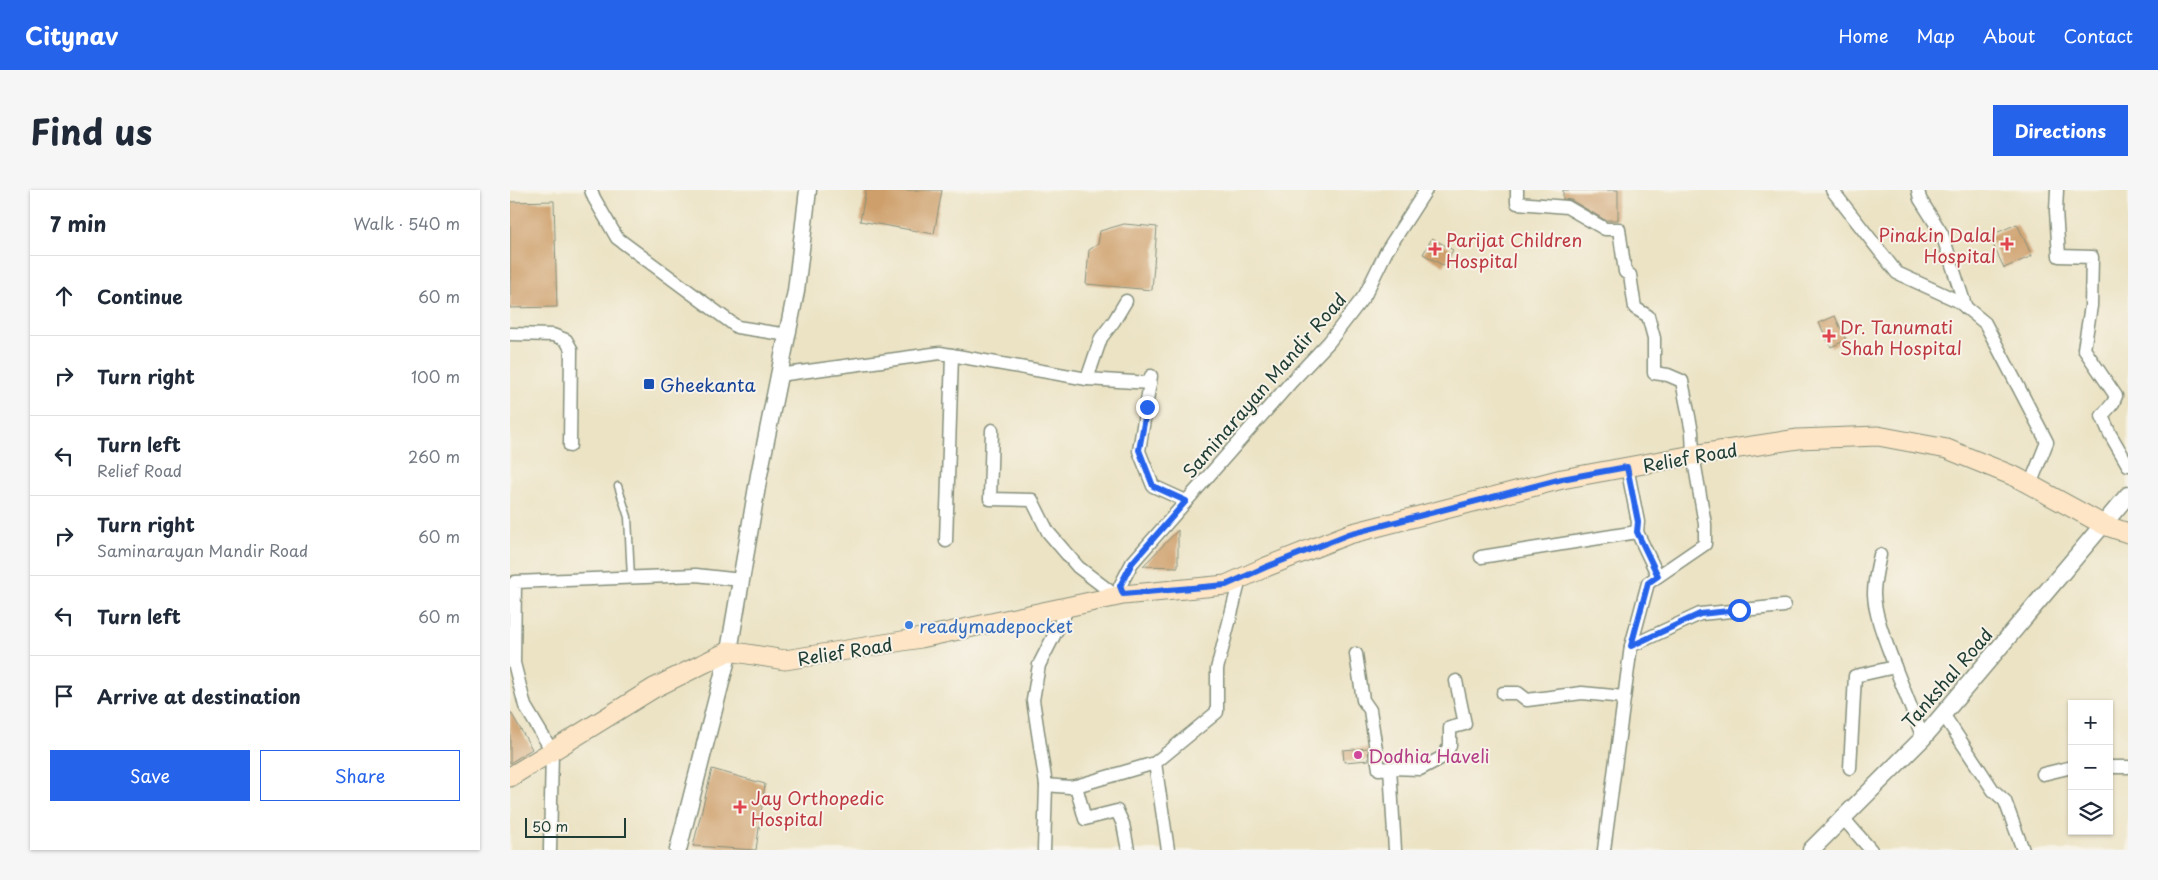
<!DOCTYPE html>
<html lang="en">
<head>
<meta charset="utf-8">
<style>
	:root { --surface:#fff; --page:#f6f6f7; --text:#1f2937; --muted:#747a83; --line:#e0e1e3; --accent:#2563eb }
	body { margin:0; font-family:"Playpen Sans",sans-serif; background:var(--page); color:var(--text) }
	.controls { position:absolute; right:15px; bottom:15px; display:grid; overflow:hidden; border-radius:0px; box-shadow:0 1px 4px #0004 }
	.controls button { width:45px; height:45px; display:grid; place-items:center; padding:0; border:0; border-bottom:1px solid var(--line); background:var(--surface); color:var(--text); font:25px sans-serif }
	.scale { position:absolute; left:15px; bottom:12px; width:101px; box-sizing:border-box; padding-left:5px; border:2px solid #1f3d34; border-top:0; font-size:14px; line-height:18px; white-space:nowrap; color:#1f3d34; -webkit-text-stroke:4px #f7f3e8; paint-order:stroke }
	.stop { position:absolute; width:15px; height:15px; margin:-11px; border:4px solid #2563eb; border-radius:50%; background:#fff }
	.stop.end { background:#2563eb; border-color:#fff; box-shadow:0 1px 5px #0008 }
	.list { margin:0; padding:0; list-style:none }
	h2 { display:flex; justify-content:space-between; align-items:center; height:65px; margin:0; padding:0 20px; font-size:21px }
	h2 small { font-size:16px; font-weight:400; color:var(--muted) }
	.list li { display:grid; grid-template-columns:32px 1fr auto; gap:15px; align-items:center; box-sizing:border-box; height:80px; padding:0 20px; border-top:1px solid var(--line) }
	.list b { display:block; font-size:19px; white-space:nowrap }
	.list p { margin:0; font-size:16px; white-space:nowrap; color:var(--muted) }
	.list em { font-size:16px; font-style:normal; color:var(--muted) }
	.actions { display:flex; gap:10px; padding:15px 20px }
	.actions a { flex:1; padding:11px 0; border:1px solid var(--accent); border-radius:0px; text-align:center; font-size:18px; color:var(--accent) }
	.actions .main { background:var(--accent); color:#fff }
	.icon { flex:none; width:28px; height:28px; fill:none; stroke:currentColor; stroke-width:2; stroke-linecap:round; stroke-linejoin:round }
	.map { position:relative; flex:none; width:1618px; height:660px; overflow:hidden; border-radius:0px }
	header { display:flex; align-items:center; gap:30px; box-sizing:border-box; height:70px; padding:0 25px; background:var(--accent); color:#fff }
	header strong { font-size:24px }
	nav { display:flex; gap:28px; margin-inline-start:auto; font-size:18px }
	.intro { display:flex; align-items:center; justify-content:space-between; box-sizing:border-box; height:120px; padding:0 30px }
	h1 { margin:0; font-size:35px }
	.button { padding:12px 22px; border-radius:0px; background:var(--accent); color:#fff; font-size:18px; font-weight:700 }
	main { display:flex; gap:30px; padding:0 30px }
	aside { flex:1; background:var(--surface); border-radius:0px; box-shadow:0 1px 4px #0004 }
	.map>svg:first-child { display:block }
	.building { fill:#ce9f6a }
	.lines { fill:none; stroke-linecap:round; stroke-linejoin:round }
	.service-casing { stroke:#86907c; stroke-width:9 }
	.minor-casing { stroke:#86907c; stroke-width:15 }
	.tertiary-casing { stroke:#86907c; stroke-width:19 }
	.secondary-casing { stroke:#86907c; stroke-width:21 }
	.service { stroke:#fff; stroke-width:6 }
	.minor { stroke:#fff; stroke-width:12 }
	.tertiary { stroke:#fff; stroke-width:16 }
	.secondary { stroke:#fde5c5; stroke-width:19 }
	.route { stroke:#2563eb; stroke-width:6 }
	.health-dot { fill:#e0444e; stroke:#f7f3e8; stroke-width:2 }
	.transit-dot { fill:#1a4fb4; stroke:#f7f3e8; stroke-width:2 }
	.shop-dot { fill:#3f7fe0; stroke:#f7f3e8; stroke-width:2 }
	.hotel-dot { fill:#d1479c; stroke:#f7f3e8; stroke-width:2 }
	.labels { text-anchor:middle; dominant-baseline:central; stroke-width:4; stroke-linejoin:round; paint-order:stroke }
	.health-label { font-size:18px; fill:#be3a42; stroke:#f7f3e8; text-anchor:start }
	.transit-label { font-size:18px; fill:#164399; stroke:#f7f3e8; text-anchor:start }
	.street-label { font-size:18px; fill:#1f3d34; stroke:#f7f3e8 }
	.shop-label { font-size:18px; fill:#366cbe; stroke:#f7f3e8; text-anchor:start }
	.hotel-label { font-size:18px; fill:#b23c85; stroke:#f7f3e8; text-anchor:start }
</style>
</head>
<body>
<header>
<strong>Citynav</strong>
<nav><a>Home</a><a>Map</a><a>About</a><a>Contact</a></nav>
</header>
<div class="intro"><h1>Find us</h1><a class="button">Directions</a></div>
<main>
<aside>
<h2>7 min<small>Walk · 540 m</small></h2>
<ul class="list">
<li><svg class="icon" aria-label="ahead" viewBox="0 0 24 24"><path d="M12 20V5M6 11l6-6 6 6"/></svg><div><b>Continue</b></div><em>60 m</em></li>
<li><svg class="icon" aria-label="right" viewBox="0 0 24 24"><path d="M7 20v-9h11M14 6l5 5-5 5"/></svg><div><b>Turn right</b></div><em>100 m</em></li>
<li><svg class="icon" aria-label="left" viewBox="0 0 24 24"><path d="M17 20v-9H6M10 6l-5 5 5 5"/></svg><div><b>Turn left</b><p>Relief Road</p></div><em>260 m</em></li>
<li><svg class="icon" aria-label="right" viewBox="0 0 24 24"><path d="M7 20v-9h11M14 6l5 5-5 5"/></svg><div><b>Turn right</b><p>Saminarayan Mandir Road</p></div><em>60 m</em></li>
<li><svg class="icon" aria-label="left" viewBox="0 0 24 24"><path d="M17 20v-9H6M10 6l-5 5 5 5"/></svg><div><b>Turn left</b></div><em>60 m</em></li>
<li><svg class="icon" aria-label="arrive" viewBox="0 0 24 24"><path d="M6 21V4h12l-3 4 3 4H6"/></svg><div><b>Arrive at destination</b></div></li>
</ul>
<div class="actions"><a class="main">Save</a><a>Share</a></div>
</aside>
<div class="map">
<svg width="1618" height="660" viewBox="0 0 1618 660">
	<rect width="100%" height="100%" fill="#f7f3e8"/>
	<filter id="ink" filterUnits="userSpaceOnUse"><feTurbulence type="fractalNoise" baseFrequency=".02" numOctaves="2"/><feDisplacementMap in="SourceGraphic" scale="10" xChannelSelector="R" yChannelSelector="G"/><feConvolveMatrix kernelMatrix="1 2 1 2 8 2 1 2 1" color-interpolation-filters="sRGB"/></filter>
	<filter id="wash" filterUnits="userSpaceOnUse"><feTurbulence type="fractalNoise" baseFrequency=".0096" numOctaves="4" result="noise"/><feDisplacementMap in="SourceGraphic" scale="20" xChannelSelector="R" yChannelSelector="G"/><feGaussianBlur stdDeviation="1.12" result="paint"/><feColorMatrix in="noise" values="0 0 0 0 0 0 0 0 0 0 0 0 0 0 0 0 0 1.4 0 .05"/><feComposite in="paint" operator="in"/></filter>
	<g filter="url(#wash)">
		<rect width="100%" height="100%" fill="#ece3c5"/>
		<g id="blocks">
			<g class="building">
				<path d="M356,0H432L424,44L350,31Z"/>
				<path d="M1053,0H1108V30H1095L1061,10L1053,9Z"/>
				<path d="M44,11L47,117L0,118V12Z"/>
				<path d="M614,34L647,37L642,100L576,94L579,60L588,54L590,41Z"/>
				<path d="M1507,34L1522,66L1494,78L1479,46Z"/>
				<path d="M922,48L943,60L934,76L913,64Z"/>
				<path d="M1325,126L1336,150L1321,157L1309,133Z"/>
				<path d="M668,340V377L633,376Z"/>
				<path d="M0,521L22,559L0,573Z"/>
				<path d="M858,558L859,570L834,572L833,560Z"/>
				<path d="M202,579L255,594L246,660L183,656Z"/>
			</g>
		</g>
	</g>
	<g filter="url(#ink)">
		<use href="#blocks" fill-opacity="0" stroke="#86907c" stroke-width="1"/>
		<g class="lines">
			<g class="service-casing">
				<path id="service" d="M108,296L118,327L121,388"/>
			</g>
			<g class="minor-casing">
				<g id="minor">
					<path d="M81,0L84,8L107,48L227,137L278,145"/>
					<path d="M1007,0V13L1057,17L1095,39H1109L1115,82L1120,85L1125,118L1138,126L1144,148V183L1158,185L1172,191L1182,242L1183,265L1195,334V354L1138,393L1121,456L1094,660"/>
					<path d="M1322,0L1387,83L1448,111L1475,133L1537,252L1520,295"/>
					<path d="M1408,0L1410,9L1432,44L1456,118"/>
					<path d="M1547,0L1546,21L1549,66L1582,67L1581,116L1574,159L1606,206L1603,213L1592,226L1600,244L1618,275"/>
					<path d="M0,144L43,145L56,150L61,159L60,256"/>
					<path d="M269,185L430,163L577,189L640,193"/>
					<path d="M641,186L629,261L643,296L676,311"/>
					<path d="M577,189L591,148L604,131L616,111"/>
					<path d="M482,240L480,309L522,310L538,342L568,377L606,406"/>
					<path d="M1117,277L1128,332L1127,342L1148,386"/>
					<path d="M436,351L442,165"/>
					<path d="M1370,365C1367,378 1364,391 1364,404C1365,428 1377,454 1385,477"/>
					<path d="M971,367L1127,342"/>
					<path d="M613,405L610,396L622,373L782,191L819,152L855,105L876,62L916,0"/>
					<path d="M1121,456L1190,424L1274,416"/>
					<path d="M846,464L853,510L860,520L869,579L880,578L885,660"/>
					<path d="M993,503H1008L1017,510L1072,503L1114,507"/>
					<path d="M1433,524L1483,600L1495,611L1513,660"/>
					<path d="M645,573L658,660"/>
					<path d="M1599,577H1618"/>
					<path d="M880,578L910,579L931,568L940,556V538L955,534L946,491"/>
					<path d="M1340,578L1345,486L1385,477L1413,548"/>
					<path d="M1533,584L1562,577"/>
					<path d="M536,595L559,597L566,596L645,573L707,522V479L730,389"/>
					<path d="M566,596L575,629L607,621L613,634L618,660"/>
					<path d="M1333,628L1361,660"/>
					<path d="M40,660L42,561L15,516L4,473L5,392L186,385L231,390"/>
					<path d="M534,660L536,595L523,510L529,475L559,416"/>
				</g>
			</g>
			<g class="tertiary-casing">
				<g id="tertiary">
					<path d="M168,660L219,461L249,285L286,101L298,0"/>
					<path d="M1301,660L1413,548L1618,305"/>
				</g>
			</g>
			<g class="secondary-casing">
				<path id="secondary" d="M0,587L144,498L219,461L275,470L411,448L613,405L716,395L756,377L839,344L1052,289L1183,265L1288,249L1368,246L1437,259L1506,287L1594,335L1618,343"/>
			</g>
			<use href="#service" class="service"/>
			<use href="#minor" class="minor"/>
			<use href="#tertiary" class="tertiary"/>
			<use href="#secondary" class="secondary"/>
		</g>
	</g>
	<g class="lines" filter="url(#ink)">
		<path class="route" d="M637,217L629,260L643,296L676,311L622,373L610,396L613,404L716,395L756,377L839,344L1052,289L1117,277L1128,332L1127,342L1148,386L1138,393L1121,456L1190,424L1229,420"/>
	</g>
	<g class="health-dot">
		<path d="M1494.5 46.5h5v5h5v5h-5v5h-5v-5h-5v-5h5z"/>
		<path d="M922.5 51.5h5v5h5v5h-5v5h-5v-5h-5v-5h5z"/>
		<path d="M1316.5 138.5h5v5h5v5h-5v5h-5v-5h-5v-5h5z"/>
		<path d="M227.5 609.5h5v5h5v5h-5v5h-5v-5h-5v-5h5z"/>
	</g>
	<rect class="transit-dot" x="133" y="188" width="12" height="12" rx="2.5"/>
	<circle class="shop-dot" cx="399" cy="435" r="5"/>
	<circle class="hotel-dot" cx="848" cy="565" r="5"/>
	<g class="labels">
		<g class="health-label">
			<text x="1486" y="44" text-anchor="end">Pinakin Dalal<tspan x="1486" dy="21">Hospital</tspan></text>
			<text x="936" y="49">Parijat Children<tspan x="936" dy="21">Hospital</tspan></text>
			<text x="1330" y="136">Dr. Tanumati<tspan x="1330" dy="21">Shah Hospital</tspan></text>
			<text x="241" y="607">Jay Orthopedic<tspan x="241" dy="21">Hospital</tspan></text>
		</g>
		<g class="transit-label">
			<text x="150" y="194">Gheekanta</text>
		</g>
		<g class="street-label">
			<text transform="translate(754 195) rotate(-49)">Saminarayan Mandir Road</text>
			<text transform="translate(1180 267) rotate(-10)">Relief Road</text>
			<text transform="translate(335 461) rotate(-9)">Relief Road</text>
			<text transform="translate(1437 488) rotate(-49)">Tankshal Road</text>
		</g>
		<g class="shop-label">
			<text x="409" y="435">readymadepocket</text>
		</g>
		<g class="hotel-label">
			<text x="858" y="565">Dodhia Haveli</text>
		</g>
	</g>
</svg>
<div class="controls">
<button>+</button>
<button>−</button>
<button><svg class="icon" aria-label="layers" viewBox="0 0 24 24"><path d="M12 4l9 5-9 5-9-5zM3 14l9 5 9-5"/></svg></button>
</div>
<div class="scale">50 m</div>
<div class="stop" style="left:1229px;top:420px"></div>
<div class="stop end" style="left:637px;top:217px"></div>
</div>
</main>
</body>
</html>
